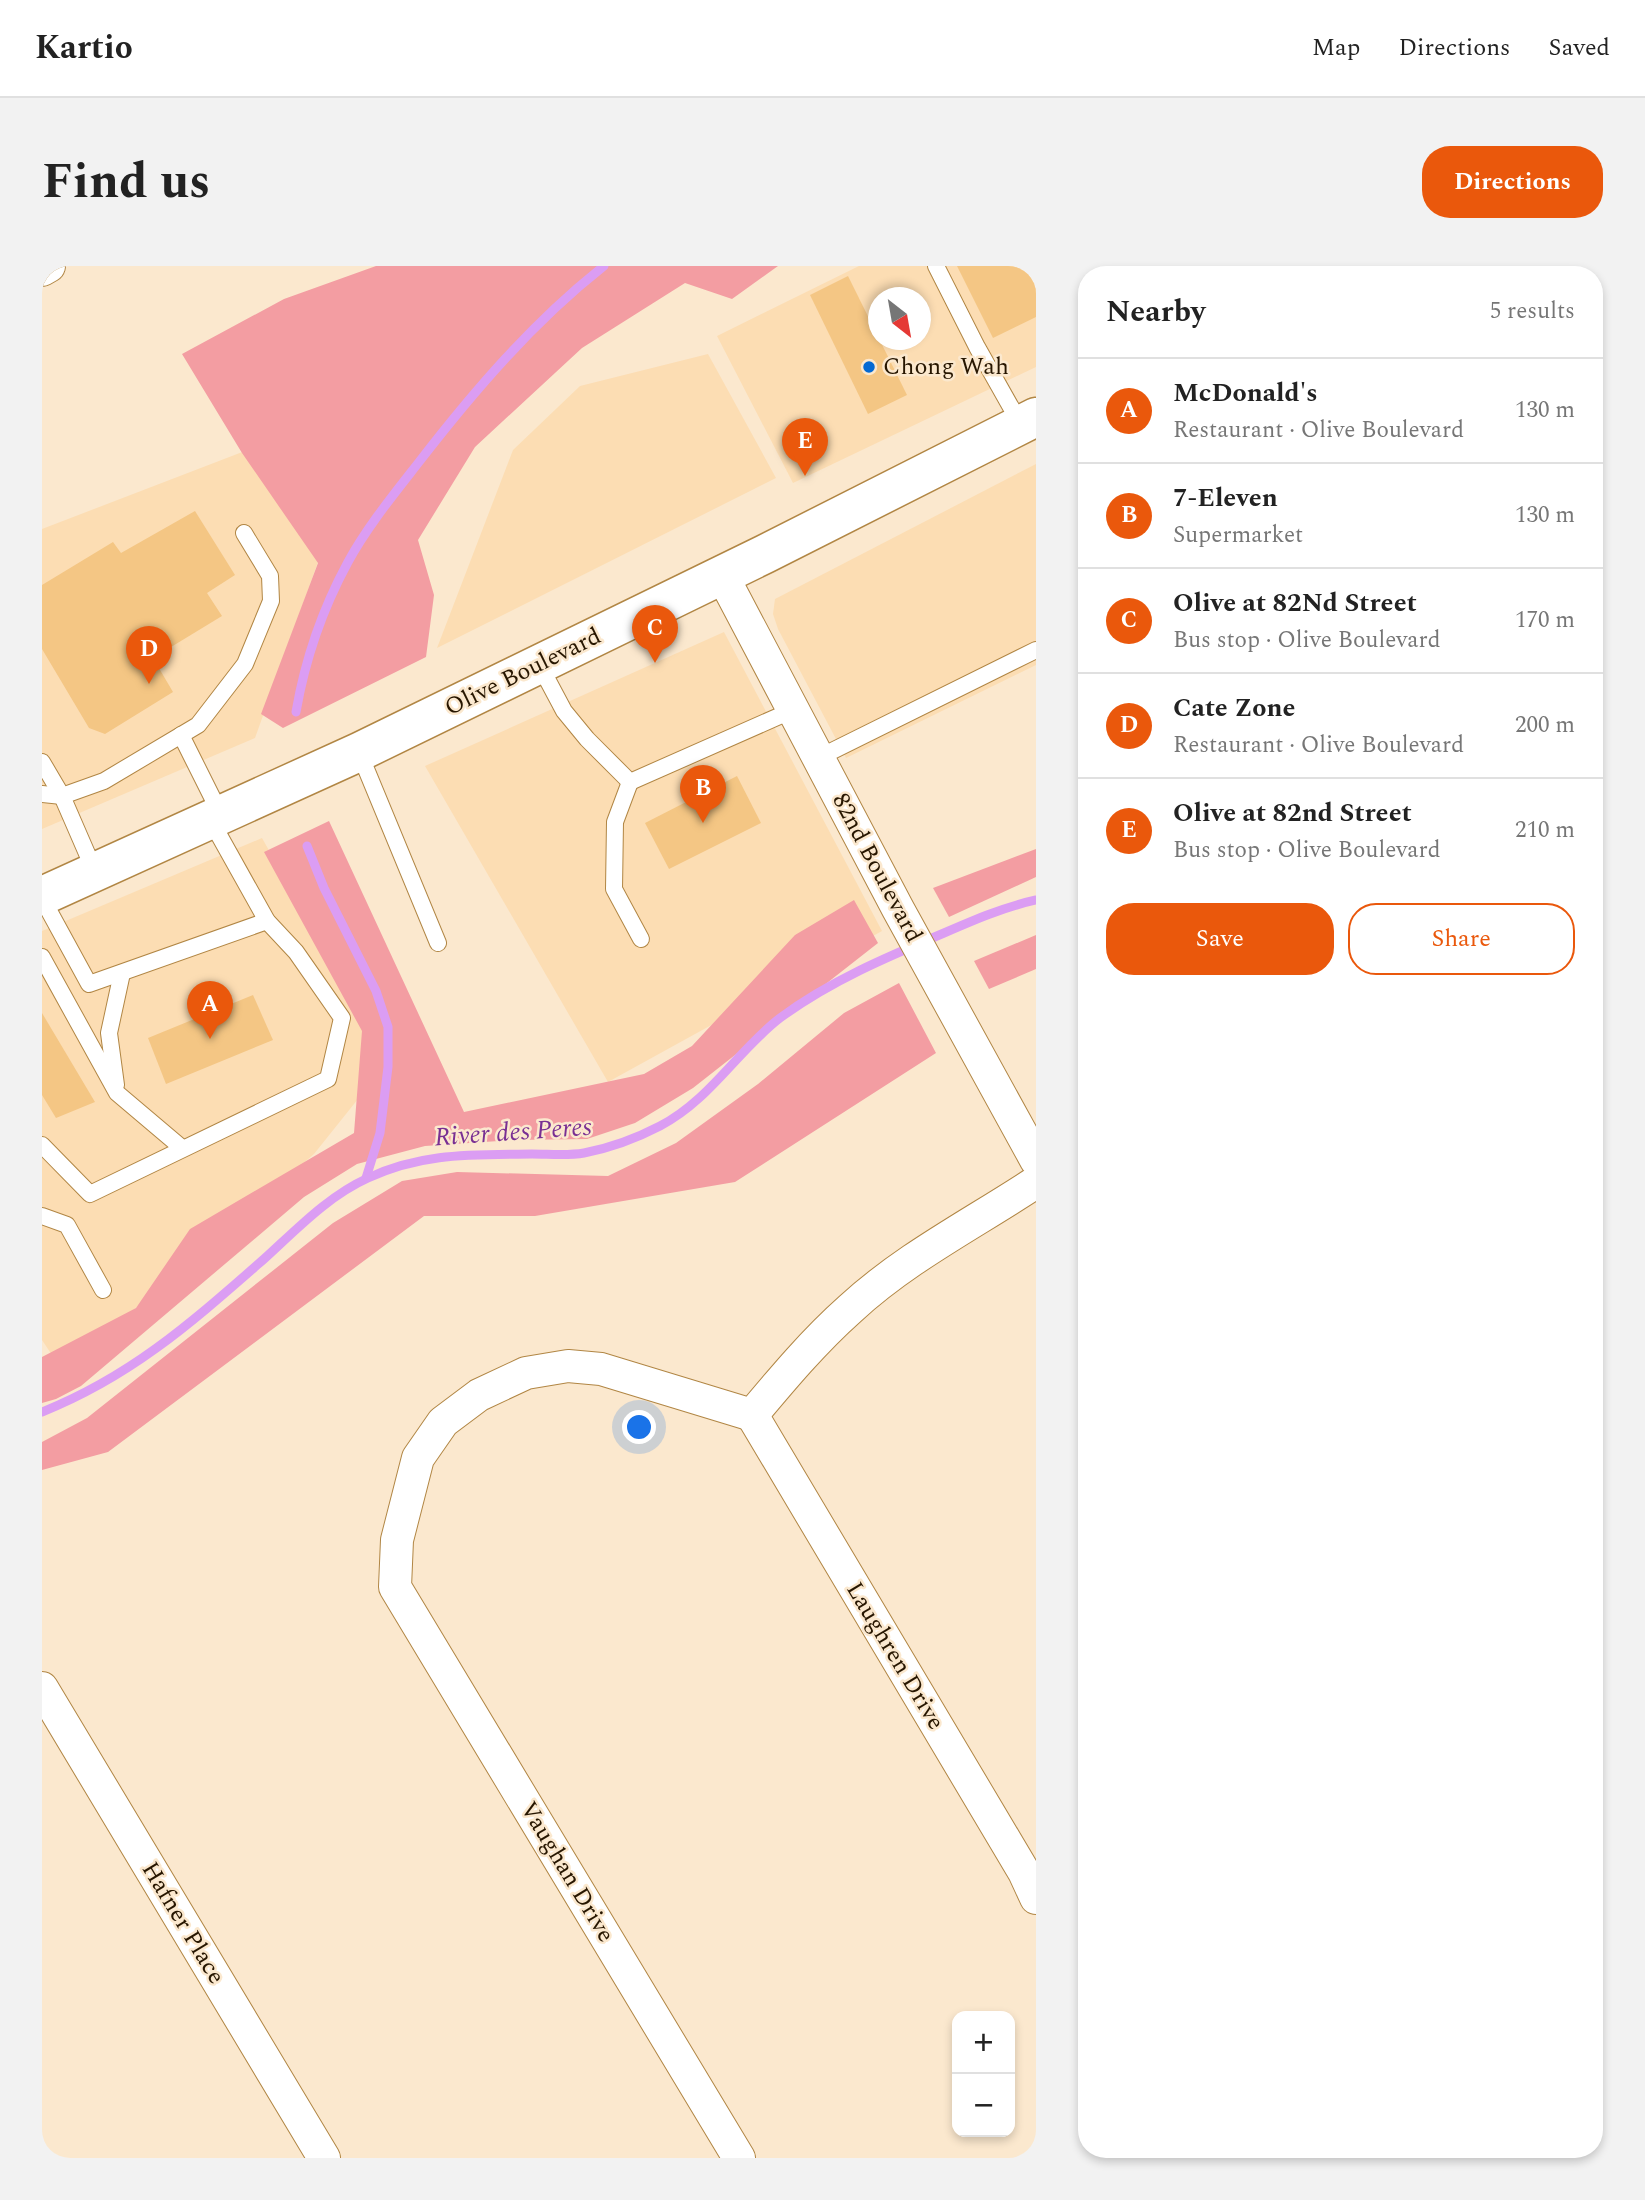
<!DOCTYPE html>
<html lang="en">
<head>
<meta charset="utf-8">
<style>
	:root { --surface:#fff; --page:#f2f2f2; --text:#222; --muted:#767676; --line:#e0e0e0; --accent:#ea580c }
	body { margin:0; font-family:Spectral,serif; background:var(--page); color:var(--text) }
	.controls { position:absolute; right:21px; bottom:21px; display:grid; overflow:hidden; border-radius:14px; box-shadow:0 4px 10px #0003 }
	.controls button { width:63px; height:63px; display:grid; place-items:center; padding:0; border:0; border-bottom:2px solid var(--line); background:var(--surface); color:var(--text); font:35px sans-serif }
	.compass { position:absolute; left:826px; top:21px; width:63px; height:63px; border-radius:50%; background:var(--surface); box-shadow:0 4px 10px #0003; rotate:149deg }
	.you { position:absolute; left:598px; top:1162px; width:24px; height:24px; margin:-18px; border:5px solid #fff; border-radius:50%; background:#1a73e8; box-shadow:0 0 0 10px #1a73e833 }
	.badge { display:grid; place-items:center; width:46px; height:46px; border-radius:50%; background:var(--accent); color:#fff; font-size:23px; font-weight:700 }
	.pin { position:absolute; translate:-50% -58px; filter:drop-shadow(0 2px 4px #0008) }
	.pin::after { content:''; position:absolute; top:37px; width:24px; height:21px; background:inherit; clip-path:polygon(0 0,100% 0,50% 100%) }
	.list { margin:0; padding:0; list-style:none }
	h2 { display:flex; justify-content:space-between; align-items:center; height:91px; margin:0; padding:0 28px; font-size:30px }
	h2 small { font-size:23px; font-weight:400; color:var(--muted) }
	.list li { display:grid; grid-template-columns:46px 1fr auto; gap:21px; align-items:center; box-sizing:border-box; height:105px; padding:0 28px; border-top:2px solid var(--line) }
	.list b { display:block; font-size:26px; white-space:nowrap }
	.list p { margin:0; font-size:23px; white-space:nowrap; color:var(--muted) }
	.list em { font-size:23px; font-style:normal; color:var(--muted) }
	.actions { display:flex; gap:14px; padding:21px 28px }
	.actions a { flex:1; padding:16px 0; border:2px solid var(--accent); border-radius:28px; text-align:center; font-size:24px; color:var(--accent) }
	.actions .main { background:var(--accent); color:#fff }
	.map { position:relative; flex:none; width:994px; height:1892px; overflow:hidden; border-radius:28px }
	header { display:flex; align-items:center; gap:42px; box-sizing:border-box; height:98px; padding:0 35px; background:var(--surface); border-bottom:2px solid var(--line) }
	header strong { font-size:33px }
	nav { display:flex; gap:38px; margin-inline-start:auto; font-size:24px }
	.intro { display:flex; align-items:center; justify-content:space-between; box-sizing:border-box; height:168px; padding:0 42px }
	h1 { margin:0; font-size:49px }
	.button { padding:18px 32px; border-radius:28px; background:var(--accent); color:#fff; font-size:24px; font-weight:700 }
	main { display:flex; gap:42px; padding:0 42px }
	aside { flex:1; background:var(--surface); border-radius:28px; box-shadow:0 4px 10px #0003 }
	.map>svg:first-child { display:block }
	.built { fill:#fcddb3; fill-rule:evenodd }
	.green { fill:#f39da2 }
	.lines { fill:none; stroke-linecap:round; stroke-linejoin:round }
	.stream { stroke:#db9df3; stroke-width:9 }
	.building { fill:#f4c684 }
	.lane-casing { stroke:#b18644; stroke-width:18 }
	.street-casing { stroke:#b18644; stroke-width:34 }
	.primary-casing { stroke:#b18644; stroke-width:41 }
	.lane { stroke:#fff; stroke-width:16 }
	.street { stroke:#fff; stroke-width:32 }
	.primary { stroke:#fff; stroke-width:38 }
	.poi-dot { fill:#0469d2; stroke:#fbe8ce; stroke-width:2.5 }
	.labels { text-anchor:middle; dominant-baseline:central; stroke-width:5; stroke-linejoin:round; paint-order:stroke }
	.poi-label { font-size:24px; fill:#271600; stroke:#fbe8ce; text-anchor:start }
	.street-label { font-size:24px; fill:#271600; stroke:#fbe8ce }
	.water-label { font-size:26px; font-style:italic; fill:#792f93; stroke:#fbe8ce }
</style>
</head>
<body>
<header>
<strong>Kartio</strong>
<nav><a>Map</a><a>Directions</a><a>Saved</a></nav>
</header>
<div class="intro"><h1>Find us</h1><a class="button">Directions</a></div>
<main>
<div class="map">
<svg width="994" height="1892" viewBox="0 0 994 1892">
	<rect width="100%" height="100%" fill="#fbe8ce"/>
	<g class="built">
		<path d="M817,0H994V101L751,217L675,70ZM836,32H878V74H836Z"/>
		<path d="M666,88L734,212L395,382L471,184L538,120Z"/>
		<path d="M216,180L277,293L213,472L0,563V263Z"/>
		<path d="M994,198V399L804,492L736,363L731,348L733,333Z"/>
		<path d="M682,366L840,665L566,816L383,500Z"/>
		<path d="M220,572L326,761L320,828L272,888L82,1052L18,1101L0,1074V665Z"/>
	</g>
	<g class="green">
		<path d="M334,0H736L690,33L643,17L540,82L433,181L376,274L392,329L384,391L241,462L219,448L276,297L200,187L140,88L242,33Z"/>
		<path d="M287,555L422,846L602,808L650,780L753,669L812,634L836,677L651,822L593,857L545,873L471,874L383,880L315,898L262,931L39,1120L14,1133L0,1137V1091L94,1042L148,963L312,867L320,765L222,586Z"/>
		<path d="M994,583V611L907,651L891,622Z"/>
		<path d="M994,669V703L947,723L932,695Z"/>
		<path d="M857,717L894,787L693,916L493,950H382L66,1186L0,1204V1176L45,1152L291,957L360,915L415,906L566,910L634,877L716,818L802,747Z"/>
	</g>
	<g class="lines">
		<g class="stream">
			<path d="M254,446C263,394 281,342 306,296C325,261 352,228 377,196C432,125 491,56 562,0"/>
			<path d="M265,580L282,622L334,725L346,761V801L338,867L324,912"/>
			<path d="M0,1146C90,1110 150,1056 222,993C254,964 286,930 326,912C381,886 432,889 490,888C507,888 526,890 542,887C568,882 595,872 618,860C668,834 696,784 738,752C788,715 845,691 902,667C932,654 962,641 994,634"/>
		</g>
	</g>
	<g class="building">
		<path d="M915,0H994V51L951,72Z"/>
		<path d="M806,10L865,129L826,148L768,29Z"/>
		<path d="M153,245L193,309L165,327L180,350L111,392L131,426L63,468L47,462L0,383V319L71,276L79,287Z"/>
		<path d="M695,510L719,557L627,603L603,557Z"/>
		<path d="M211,729L231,774L124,818L106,772Z"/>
		<path d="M0,747L53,836L14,852L0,829Z"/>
	</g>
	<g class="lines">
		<g class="lane-casing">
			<g id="lane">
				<path d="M894,0L935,81L979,159"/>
				<path d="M497,398L522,445L545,473L588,516L751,444"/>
				<path d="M139,469L179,549"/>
				<path d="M317,486L396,677"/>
				<path d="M776,492L994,384"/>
				<path d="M0,496L20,530L53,606"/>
				<path d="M588,516L573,556L572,623L599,673"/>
				<path d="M0,528L20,530L62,515L156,459L203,398L229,335L228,310L202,267"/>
				<path d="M0,632L47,718L225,655"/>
				<path d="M0,691L75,827L140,882"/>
				<path d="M74,819L67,767L80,707"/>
				<path d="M0,879L48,928L286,813L300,752L254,686L225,655L168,553"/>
				<path d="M0,950L25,959L61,1024"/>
			</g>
		</g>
		<g class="street-casing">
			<g id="street">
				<path d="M0,4L7,0"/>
				<path d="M680,309L856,643L994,894"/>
				<path d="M710,1149L982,1606L994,1632"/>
				<path d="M0,1422L282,1892"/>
				<path d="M697,1892L353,1321L355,1274L376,1192L401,1156L437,1129L484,1107L526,1100L559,1103L710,1149C741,1112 772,1075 808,1043C863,992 932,957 994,916"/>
			</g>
		</g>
		<g class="primary-casing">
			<path id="primary" d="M0,630L317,486L723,288L994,151"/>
		</g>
		<use href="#lane" class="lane"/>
		<use href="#street" class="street"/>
		<use href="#primary" class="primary"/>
	</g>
	<circle class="poi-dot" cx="827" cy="101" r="7"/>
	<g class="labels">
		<g class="poi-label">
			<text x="841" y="101">Chong Wah</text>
		</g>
		<g class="street-label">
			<text transform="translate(481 406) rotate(-26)">Olive Boulevard</text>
			<text transform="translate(835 602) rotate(62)">82nd Boulevard</text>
			<text transform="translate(853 1390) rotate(59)">Laughren Drive</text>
			<text transform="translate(525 1606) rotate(59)">Vaughan Drive</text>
			<text transform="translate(141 1657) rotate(59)">Hafner Place</text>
		</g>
		<g class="water-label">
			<text transform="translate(471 866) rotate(-4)">River des Peres</text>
		</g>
	</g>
</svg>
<div class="controls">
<button>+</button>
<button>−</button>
</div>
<svg class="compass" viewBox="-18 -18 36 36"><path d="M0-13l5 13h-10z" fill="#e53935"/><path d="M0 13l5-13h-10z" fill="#767676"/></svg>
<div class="you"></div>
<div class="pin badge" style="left:168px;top:773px">A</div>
<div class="pin badge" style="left:661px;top:557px">B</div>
<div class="pin badge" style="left:613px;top:397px">C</div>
<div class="pin badge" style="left:107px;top:418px">D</div>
<div class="pin badge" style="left:763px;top:210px">E</div>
</div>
<aside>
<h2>Nearby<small>5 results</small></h2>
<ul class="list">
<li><span class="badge">A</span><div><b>McDonald's</b><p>Restaurant · Olive Boulevard</p></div><em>130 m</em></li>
<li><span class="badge">B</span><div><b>7-Eleven</b><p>Supermarket</p></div><em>130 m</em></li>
<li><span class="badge">C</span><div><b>Olive at 82Nd Street</b><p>Bus stop · Olive Boulevard</p></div><em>170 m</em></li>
<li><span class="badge">D</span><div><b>Cate Zone</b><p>Restaurant · Olive Boulevard</p></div><em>200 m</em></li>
<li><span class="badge">E</span><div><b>Olive at 82nd Street</b><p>Bus stop · Olive Boulevard</p></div><em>210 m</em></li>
</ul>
<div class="actions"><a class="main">Save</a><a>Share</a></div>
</aside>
</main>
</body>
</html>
